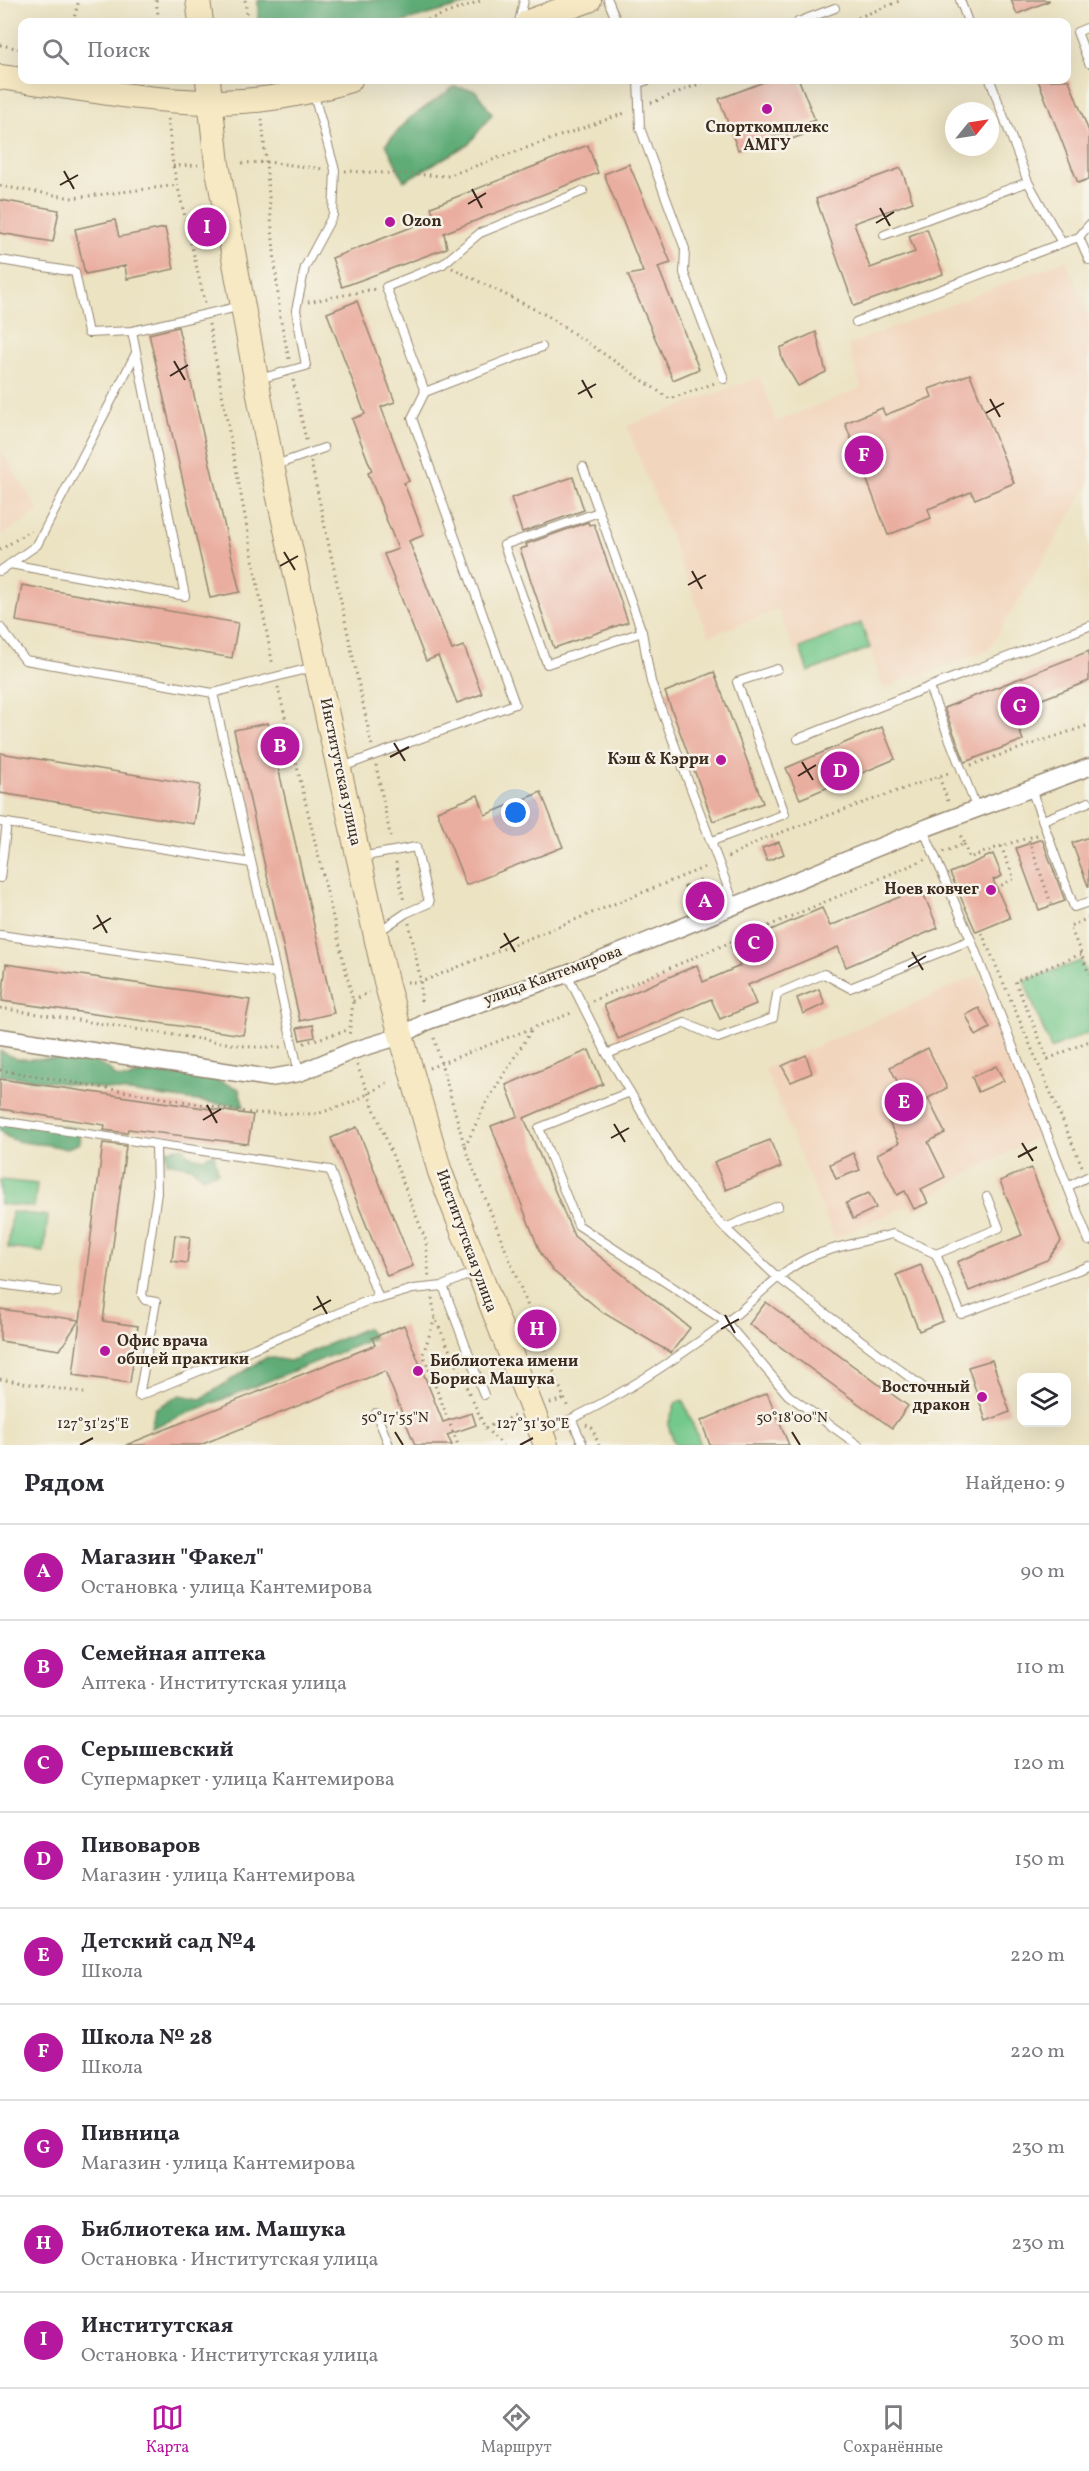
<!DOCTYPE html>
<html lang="ru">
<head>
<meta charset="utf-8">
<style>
	:root { --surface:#fff; --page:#f7f7f7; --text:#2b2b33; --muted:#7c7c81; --line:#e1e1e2; --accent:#b5179e }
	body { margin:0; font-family:Vollkorn,serif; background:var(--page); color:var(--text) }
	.controls { position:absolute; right:18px; bottom:18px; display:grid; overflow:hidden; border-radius:12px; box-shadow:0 6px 24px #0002 }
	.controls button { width:54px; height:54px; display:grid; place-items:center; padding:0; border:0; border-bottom:2px solid var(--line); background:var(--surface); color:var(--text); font:30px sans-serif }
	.compass { position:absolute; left:945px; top:102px; width:54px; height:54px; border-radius:50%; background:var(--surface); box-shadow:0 6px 24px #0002; rotate:60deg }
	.you { position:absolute; left:516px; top:813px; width:21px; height:21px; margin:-15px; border:4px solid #fff; border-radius:50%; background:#1a73e8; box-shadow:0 0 0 9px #1a73e833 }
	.badge { display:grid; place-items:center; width:39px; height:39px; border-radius:50%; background:var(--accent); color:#fff; font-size:20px; font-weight:700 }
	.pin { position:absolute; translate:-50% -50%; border:3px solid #fff; box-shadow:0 2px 6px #0006 }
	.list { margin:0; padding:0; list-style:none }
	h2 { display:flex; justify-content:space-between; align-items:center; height:78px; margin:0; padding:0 24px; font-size:26px }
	h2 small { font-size:20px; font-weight:400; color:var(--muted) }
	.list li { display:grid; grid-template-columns:39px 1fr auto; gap:18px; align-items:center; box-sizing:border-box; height:96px; padding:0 24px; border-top:2px solid var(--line) }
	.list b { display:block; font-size:22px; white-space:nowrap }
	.list p { margin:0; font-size:20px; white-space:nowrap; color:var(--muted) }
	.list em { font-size:20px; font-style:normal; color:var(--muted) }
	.icon { flex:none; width:33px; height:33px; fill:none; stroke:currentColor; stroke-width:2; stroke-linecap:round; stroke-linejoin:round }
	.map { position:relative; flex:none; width:1089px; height:1445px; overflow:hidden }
	.search { position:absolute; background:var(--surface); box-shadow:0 6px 24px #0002; left:18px; right:18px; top:18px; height:66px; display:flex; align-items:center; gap:15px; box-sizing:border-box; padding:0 21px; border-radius:12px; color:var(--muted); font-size:22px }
	.sheet { height:942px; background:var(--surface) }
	nav { display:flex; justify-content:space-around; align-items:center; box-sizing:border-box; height:84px; border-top:2px solid var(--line); background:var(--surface); font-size:16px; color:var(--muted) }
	nav a { display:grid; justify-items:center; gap:3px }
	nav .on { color:var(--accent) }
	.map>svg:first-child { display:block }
	.built { fill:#f2d5bd }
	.green { fill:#73c88b; stroke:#577954; stroke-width:1.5 }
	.forest { fill:#5eac77; stroke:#4c6b4a; stroke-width:1.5 }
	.building { fill:#eaaea0 }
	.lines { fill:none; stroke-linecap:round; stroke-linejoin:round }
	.lane-casing { stroke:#948670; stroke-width:10 }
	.street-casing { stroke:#948670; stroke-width:19 }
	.secondary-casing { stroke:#948670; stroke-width:26 }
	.path { stroke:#948670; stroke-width:3; stroke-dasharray:1.5 4.5; stroke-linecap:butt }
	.lane { stroke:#fff; stroke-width:8 }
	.street { stroke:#fff; stroke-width:16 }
	.secondary { stroke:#f7e9c3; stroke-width:24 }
	.ticks { fill:none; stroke:#3b2a1e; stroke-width:2 }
	.poi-dot { fill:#b5179e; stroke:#f7f3e8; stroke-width:2 }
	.labels { text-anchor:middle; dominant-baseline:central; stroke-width:5; stroke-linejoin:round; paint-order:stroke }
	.poi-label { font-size:16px; font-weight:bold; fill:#3b2a1e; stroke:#f7f3e8; text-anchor:start }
	.street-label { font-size:16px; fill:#3b2a1e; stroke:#f7f3e8 }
	.ticks-label { font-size:15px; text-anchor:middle; fill:#3b2a1e; stroke:#f7f3e8; stroke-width:5; stroke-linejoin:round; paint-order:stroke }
</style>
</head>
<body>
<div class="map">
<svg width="1089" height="1445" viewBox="0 0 1089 1445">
	<rect width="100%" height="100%" fill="#f7f3e8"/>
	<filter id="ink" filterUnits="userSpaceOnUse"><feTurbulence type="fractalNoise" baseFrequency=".0167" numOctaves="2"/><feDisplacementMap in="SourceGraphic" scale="12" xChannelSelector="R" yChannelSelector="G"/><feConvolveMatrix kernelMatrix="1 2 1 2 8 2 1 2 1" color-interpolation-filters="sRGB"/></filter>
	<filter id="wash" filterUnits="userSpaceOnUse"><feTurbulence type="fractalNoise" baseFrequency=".008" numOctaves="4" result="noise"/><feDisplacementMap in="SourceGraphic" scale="24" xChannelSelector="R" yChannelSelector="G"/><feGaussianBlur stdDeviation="1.35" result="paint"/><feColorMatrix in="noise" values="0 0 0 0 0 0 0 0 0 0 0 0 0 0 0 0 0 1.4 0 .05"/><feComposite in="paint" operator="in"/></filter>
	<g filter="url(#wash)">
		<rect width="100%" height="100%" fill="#ece3c3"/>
		<g class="built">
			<path d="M1066,260L1089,319V485L988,650L883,688L861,623L794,651L778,609L709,636L627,426L760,377L776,422L861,388L848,345Z"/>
			<path d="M0,450L39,511L0,536Z"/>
			<path d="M978,975L1042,1135L966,1174L941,1191L834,1238L765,1069Z"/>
		</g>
		<g class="green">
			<path d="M861,623L870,648L808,672L800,648Z"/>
			<path d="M1081,961L1089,980V1032L1051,1049L1024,981Z"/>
			<path d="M0,1180L37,1184L34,1207L0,1204Z"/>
			<path d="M12,1212L48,1216L44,1252L8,1248Z"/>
			<path d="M683,1400L701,1445H675L668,1425L675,1404Z"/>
		</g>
		<g class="forest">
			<path d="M258,0H481L403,22H258Z"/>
			<path d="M454,87L475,90L492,114L469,144L404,181L386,144L410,118Z"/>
			<path d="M0,1051L17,1059L85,1058L109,1069L116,1077L128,1079C153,1063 213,1077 239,1089L244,1107L0,1075Z"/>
			<path d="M0,1117L78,1129L80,1143L65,1149C44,1140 17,1149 0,1131Z"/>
			<path d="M184,1147L189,1156L203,1158L214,1153L218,1172L202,1177L192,1167L167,1162L166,1150Z"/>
			<path d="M366,1328L375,1338L151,1428L155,1409L180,1395L201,1399L267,1357L290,1361Z"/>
		</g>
		<g id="blocks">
			<g class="building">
				<path d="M1011,0H1049V1L1017,14Z"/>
				<path d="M769,80H799L815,120L799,125L803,135L789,140L786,132L738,150L719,99Z"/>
				<path d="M1038,80H1069L1089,132V179L1078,183Z"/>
				<path d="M588,145L598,173L444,233L447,248L342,287L332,258L435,218L431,207Z"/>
				<path d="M629,164L671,263L658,267L699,369L673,380L628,275L643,272L604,174Z"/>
				<path d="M901,168L913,202L854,223L870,268L915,252L909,236L927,229L943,274L854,306L816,199Z"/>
				<path d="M0,200L59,210L53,242L0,233Z"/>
				<path d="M115,220L119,237L165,228L174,269L127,279L125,266L85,274L75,229Z"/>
				<path d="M357,301L395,402L381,407L409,481L404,483L424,535L409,541L452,650L464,646L482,694L457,703L438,656L426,661L384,554L398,549L368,473L372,471L352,419L365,414L327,313Z"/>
				<path d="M178,327L240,592L210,598L149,334Z"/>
				<path d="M816,332L826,372L798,386L782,359L780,348Z"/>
				<path d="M970,374L1014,483L975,499L971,492L928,509L931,518L888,535L845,423L882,408L885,415L932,397L929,389Z"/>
				<path d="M573,477L584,510L522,532L511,498Z"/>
				<path d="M588,522L589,525L594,524L628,622L554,648L520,549L527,547L526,544Z"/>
				<path d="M22,585L238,623L232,658L16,621Z"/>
				<path d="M1089,651V681L1011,711L1023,740L965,762L944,708Z"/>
				<path d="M714,672L763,803L713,821L665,692Z"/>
				<path d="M268,723L334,1013L300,1021L234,730Z"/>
				<path d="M882,727L895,759L800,799L786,768Z"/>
				<path d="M0,753L200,785L194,824L0,793Z"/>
				<path d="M541,792L563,847L466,885L437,811L478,795L485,815Z"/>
				<path d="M1089,837V886H1088L1072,843Z"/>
				<path d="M1042,839L1065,901L1039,910L1016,848Z"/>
				<path d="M779,842L784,854L767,861L762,848Z"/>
				<path d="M993,854L1002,876L993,880L1010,918L976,932L950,873Z"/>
				<path d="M700,880L704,890L688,898L684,887Z"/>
				<path d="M921,888L938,928L846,967L838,947L748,985L756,1004L720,1019L711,999L618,1039L604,1005L697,965L703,982L740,966L731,947L822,908L830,926Z"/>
				<path d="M6,964L250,1000L243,1035L2,1001Z"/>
				<path d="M819,989L825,1004L803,1014L797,998Z"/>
				<path d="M979,1008L990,1028L976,1036L966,1015Z"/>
				<path d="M313,1025L315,1037L300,1040L297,1028Z"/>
				<path d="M928,1048L947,1088L928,1098L945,1133L928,1142L945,1177L921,1189L928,1203L914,1209L905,1191L897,1195L877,1154L899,1143L883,1110L896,1103L891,1094L901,1089L890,1067Z"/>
				<path d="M589,1050L603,1084L524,1118L574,1236L690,1328L671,1353L602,1312L552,1270L540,1252L491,1126L518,1116L506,1085Z"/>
				<path d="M806,1055L812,1073L791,1082L782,1066Z"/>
				<path d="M996,1066L1004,1081L978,1092L972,1077Z"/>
				<path d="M0,1079L253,1115L248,1144L128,1129L127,1133L104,1130L105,1125L0,1109Z"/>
				<path d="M357,1127L413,1266L387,1276L331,1138Z"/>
				<path d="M770,1140L781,1167L726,1190L714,1162Z"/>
				<path d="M103,1143L126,1146L103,1321L138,1326L130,1383L73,1375Z"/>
				<path d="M853,1153L860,1170L836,1179L830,1164Z"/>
				<path d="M1031,1168L1061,1241L1047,1260L969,1291L957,1262L1022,1235L1000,1181Z"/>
				<path d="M869,1193L876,1208L853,1219L846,1203Z"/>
				<path d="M175,1235L190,1237L187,1263L172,1261Z"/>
				<path d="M921,1265L943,1321L919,1331L896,1275Z"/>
				<path d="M766,1302L908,1406L892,1428L749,1324Z"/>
				<path d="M0,1309L79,1320L60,1350L0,1341Z"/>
				<path d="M404,1325L443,1422L472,1413L476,1425L447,1435L452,1445H415L385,1371L200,1445H126L375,1345L372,1338Z"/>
				<path d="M992,1360L1010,1412L986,1421L968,1367Z"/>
				<path d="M767,1393L789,1445H710L701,1421Z"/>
			</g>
		</g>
	</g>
	<g filter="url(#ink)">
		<use href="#blocks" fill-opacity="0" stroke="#948670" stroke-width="1.5"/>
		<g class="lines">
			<g class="lane-casing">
				<g id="lane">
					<path d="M608,0L617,22"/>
					<path d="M960,0L968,22"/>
					<path d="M519,22L524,0"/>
					<path d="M798,22L835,8"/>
					<path d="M1089,27L1077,32L1089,63"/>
					<path d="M638,80L640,128L685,249L684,273L724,379"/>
					<path d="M990,80L1028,182L1062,243L1079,237L1089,225"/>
					<path d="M639,83L648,80"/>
					<path d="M884,235L1028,182"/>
					<path d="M1079,237L1089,260"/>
					<path d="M0,260L75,272L88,333L132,331L242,306"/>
					<path d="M856,322L1062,243"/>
					<path d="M259,379L306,366L296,310L305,267L333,215L335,170L313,92"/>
					<path d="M425,392L386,287L443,264L480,233L583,191"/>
					<path d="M273,466L324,448"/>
					<path d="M583,467L642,632L651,682L735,906"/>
					<path d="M599,512L504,545L547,664L642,632"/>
					<path d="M10,564L185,596L132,331"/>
					<path d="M0,571L37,545L136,353"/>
					<path d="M0,627L25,660L213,693"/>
					<path d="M798,739L929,687"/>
					<path d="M342,767L515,704L412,418L425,392L542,347"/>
					<path d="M1031,789L1074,907L1089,902"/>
					<path d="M977,809L929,687L1089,626"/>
					<path d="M1043,820L1089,802"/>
					<path d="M0,822L7,823L0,878"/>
					<path d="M7,823L251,863"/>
					<path d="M923,829L971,940L1089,1241"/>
					<path d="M712,841L785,814L737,682L777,669"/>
					<path d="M360,857L416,847L429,903L406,913L378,932"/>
					<path d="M0,935L276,973"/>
					<path d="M567,974L607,1054L630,1092"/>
					<path d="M607,1054L685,1023L718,1038L773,1018L777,994L824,974L850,988L971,940"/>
					<path d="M299,1073L213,693L314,667"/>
					<path d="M0,1121L330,1170L379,1299L413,1289L443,1286L476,1271"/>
					<path d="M156,1145L157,1193L142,1295L145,1300L156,1302L139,1396L367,1301L379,1299"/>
					<path d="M1069,1186L1089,1176"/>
					<path d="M778,1206L725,1228L776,1276L924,1388"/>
					<path d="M725,1228C684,1188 658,1141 630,1092L539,1128L578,1225L726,1322L788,1395L858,1445"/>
					<path d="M936,1254L999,1228L987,1197"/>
					<path d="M0,1284L57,1292"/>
					<path d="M443,1286L484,1395"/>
					<path d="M376,1413L389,1445"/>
					<path d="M572,1420L583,1445"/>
					<path d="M544,1431C608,1405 668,1364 724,1324C753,1303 773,1276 806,1259C830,1247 867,1241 893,1234L936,1254L961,1314L1089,1266"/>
				</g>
			</g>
			<g class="street-casing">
				<path id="street" d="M0,1037L270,1078L299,1073L352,1051L401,1036L428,1021L567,974L923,829L1089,767"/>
			</g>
			<g class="secondary-casing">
				<g id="secondary">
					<path d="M198,0L201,22"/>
					<path d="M528,22L589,0"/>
					<path d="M0,77C69,86 140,101 210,102C258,103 305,94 350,80"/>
					<path d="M208,80L217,164L272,466L387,986L440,1172L546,1445"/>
				</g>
			</g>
			<g class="path">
				<path d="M156,0L159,22"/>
				<path d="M245,0L248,22"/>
				<path d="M73,22L79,0"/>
				<path d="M422,22L483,0"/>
				<path d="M847,22L902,0"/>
				<path d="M0,45L22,49"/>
				<path d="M651,103L709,80"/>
				<path d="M168,119L173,166L205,303"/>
				<path d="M262,119L280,317L289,359"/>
				<path d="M242,163L267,162L324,169"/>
				<path d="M173,166L198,165"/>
				<path d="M345,171L447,176L628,112"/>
				<path d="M0,186L73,198L178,185"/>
				<path d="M452,268L548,316L670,399L715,383"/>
				<path d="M308,302L375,289"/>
				<path d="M209,324L273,666"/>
				<path d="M293,380L307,444"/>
				<path d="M311,462L372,746"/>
				<path d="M0,550L31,530"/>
				<path d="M278,687L353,1001L349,1037"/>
				<path d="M376,765L391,840"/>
				<path d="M971,765L1089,725"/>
				<path d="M939,777L949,804"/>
				<path d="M1037,835L1028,838L1052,906"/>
				<path d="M964,844L969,858L1001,846"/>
				<path d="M943,852L964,844L959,832"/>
				<path d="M728,857L759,841L801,825L951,772"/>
				<path d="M396,862L404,902"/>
				<path d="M996,888L1014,879L1001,846L1028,838"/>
				<path d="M1089,918L1070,926L1089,974"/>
				<path d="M409,923L421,982V1001"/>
				<path d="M982,933L1083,1168"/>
				<path d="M1081,954L1015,981L1048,1059L1089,1041"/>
				<path d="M407,982H421L708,866"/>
				<path d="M353,1001L369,992"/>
				<path d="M592,1001L926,859"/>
				<path d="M0,1008L251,1047H283"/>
				<path d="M434,1038L465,1147L568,1408"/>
				<path d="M304,1043L348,1030"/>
				<path d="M357,1065L426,1241L429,1277"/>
				<path d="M429,1068L574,1012"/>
				<path d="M0,1070L252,1113L317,1114L353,1102L391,1081"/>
				<path d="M465,1147L486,1103L531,1031"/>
				<path d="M432,1298L435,1318L470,1395"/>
				<path d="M435,1318L423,1354L458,1445"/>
				<path d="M0,1379L84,1393"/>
				<path d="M473,1401L485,1428L503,1445"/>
				<path d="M550,1403L565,1399"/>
				<path d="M586,1425L592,1428L599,1445"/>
				<path d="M485,1428L514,1416"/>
			</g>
			<use href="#lane" class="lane"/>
			<use href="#street" class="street"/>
			<use href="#secondary" class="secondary"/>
		</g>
	</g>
	<path class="ticks" d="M64,171L74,189M60,185L78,175M472,189L482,208M468,204L486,193M880,208L890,226M876,223L894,212M174,361L185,380M170,376L188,365M582,380L592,398M578,394L596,384M990,399L1000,417M986,413L1004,403M284,552L295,570M280,566L298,556M692,571L702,589M688,585L706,575M394,743L405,761M390,757L409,747M802,762L813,780M798,776L816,765M97,915L107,933M93,929L111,918M504,933L515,952M500,948L519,937M912,952L923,970M908,967L926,956M207,1105L217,1123M203,1120L221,1109M614,1124L625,1142M611,1138L629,1128M1022,1143L1033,1161M1018,1157L1037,1147M317,1296L327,1314M313,1310L331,1300M725,1315L735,1333M721,1329L739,1319M395,1432L403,1445M792,1432L800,1445M80,1445L93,1438M520,1445L533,1438"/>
	<g class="poi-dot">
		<circle cx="767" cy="109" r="6"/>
		<circle cx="390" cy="222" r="6"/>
		<circle cx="721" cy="760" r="6"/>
		<circle cx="991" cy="890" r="6"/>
		<circle cx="105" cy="1351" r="6"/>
		<circle cx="418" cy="1371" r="6"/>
		<circle cx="982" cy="1397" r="6"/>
	</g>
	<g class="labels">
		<g class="poi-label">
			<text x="767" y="128" text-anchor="middle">Спорткомплекс<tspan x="767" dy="18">АМГУ</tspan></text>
			<text x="402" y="222">Ozon</text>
			<text x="709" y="760" text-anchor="end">Кэш &amp; Кэрри</text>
			<text x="979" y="890" text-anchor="end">Ноев ковчег</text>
			<text x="117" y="1342">Офис врача<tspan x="117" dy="18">общей практики</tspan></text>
			<text x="430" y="1362">Библиотека имени<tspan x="430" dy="18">Бориса Машука</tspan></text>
			<text x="970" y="1388" text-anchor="end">Восточный<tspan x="970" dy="18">дракон</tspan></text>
		</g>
		<g class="street-label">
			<text transform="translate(340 772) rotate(78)">Институтская улица</text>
			<text transform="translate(553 976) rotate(-20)">улица Кантемирова</text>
			<text transform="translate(466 1241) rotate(70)">Институтская улица</text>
		</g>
	</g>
	<g class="ticks-label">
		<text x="395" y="1422">50°17'55"N</text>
		<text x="792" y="1422">50°18'00"N</text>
		<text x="93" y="1428">127°31'25"E</text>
		<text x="533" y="1428">127°31'30"E</text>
	</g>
</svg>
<div class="controls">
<button><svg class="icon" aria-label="layers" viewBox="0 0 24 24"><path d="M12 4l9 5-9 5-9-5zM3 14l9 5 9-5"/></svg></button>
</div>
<svg class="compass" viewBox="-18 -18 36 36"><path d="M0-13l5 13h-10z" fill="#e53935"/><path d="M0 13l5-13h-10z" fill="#7c7c81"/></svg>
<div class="you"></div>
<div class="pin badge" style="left:705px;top:901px">A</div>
<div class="pin badge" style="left:280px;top:746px">B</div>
<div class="pin badge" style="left:754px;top:943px">C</div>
<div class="pin badge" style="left:840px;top:771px">D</div>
<div class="pin badge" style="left:904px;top:1102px">E</div>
<div class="pin badge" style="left:864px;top:455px">F</div>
<div class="pin badge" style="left:1020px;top:706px">G</div>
<div class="pin badge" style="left:537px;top:1329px">H</div>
<div class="pin badge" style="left:207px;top:227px">I</div>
<div class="search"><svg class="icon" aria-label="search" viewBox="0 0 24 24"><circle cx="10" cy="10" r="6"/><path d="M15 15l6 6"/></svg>Поиск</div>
</div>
<section class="sheet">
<h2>Рядом<small>Найдено: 9</small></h2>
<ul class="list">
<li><span class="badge">A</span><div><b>Магазин &quot;Факел&quot;</b><p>Остановка · улица Кантемирова</p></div><em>90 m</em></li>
<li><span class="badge">B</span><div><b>Семейная аптека</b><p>Аптека · Институтская улица</p></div><em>110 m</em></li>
<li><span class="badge">C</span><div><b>Серышевский</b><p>Супермаркет · улица Кантемирова</p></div><em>120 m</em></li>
<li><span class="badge">D</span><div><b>Пивоваров</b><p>Магазин · улица Кантемирова</p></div><em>150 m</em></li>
<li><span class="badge">E</span><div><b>Детский сад №4</b><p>Школа</p></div><em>220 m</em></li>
<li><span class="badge">F</span><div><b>Школа № 28</b><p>Школа</p></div><em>220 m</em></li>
<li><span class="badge">G</span><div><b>Пивница</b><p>Магазин · улица Кантемирова</p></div><em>230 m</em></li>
<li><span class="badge">H</span><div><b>Библиотека им. Машука</b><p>Остановка · Институтская улица</p></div><em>230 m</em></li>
<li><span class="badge">I</span><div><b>Институтская</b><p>Остановка · Институтская улица</p></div><em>300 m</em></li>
</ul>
</section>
<nav>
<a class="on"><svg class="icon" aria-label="map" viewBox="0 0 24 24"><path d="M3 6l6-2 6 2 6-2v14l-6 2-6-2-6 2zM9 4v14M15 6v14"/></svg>Карта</a>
<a><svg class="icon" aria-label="directions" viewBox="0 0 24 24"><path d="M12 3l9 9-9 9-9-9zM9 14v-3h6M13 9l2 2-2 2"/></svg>Маршрут</a>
<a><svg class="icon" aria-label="saved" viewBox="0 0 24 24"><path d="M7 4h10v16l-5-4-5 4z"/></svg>Сохранённые</a>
</nav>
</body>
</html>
